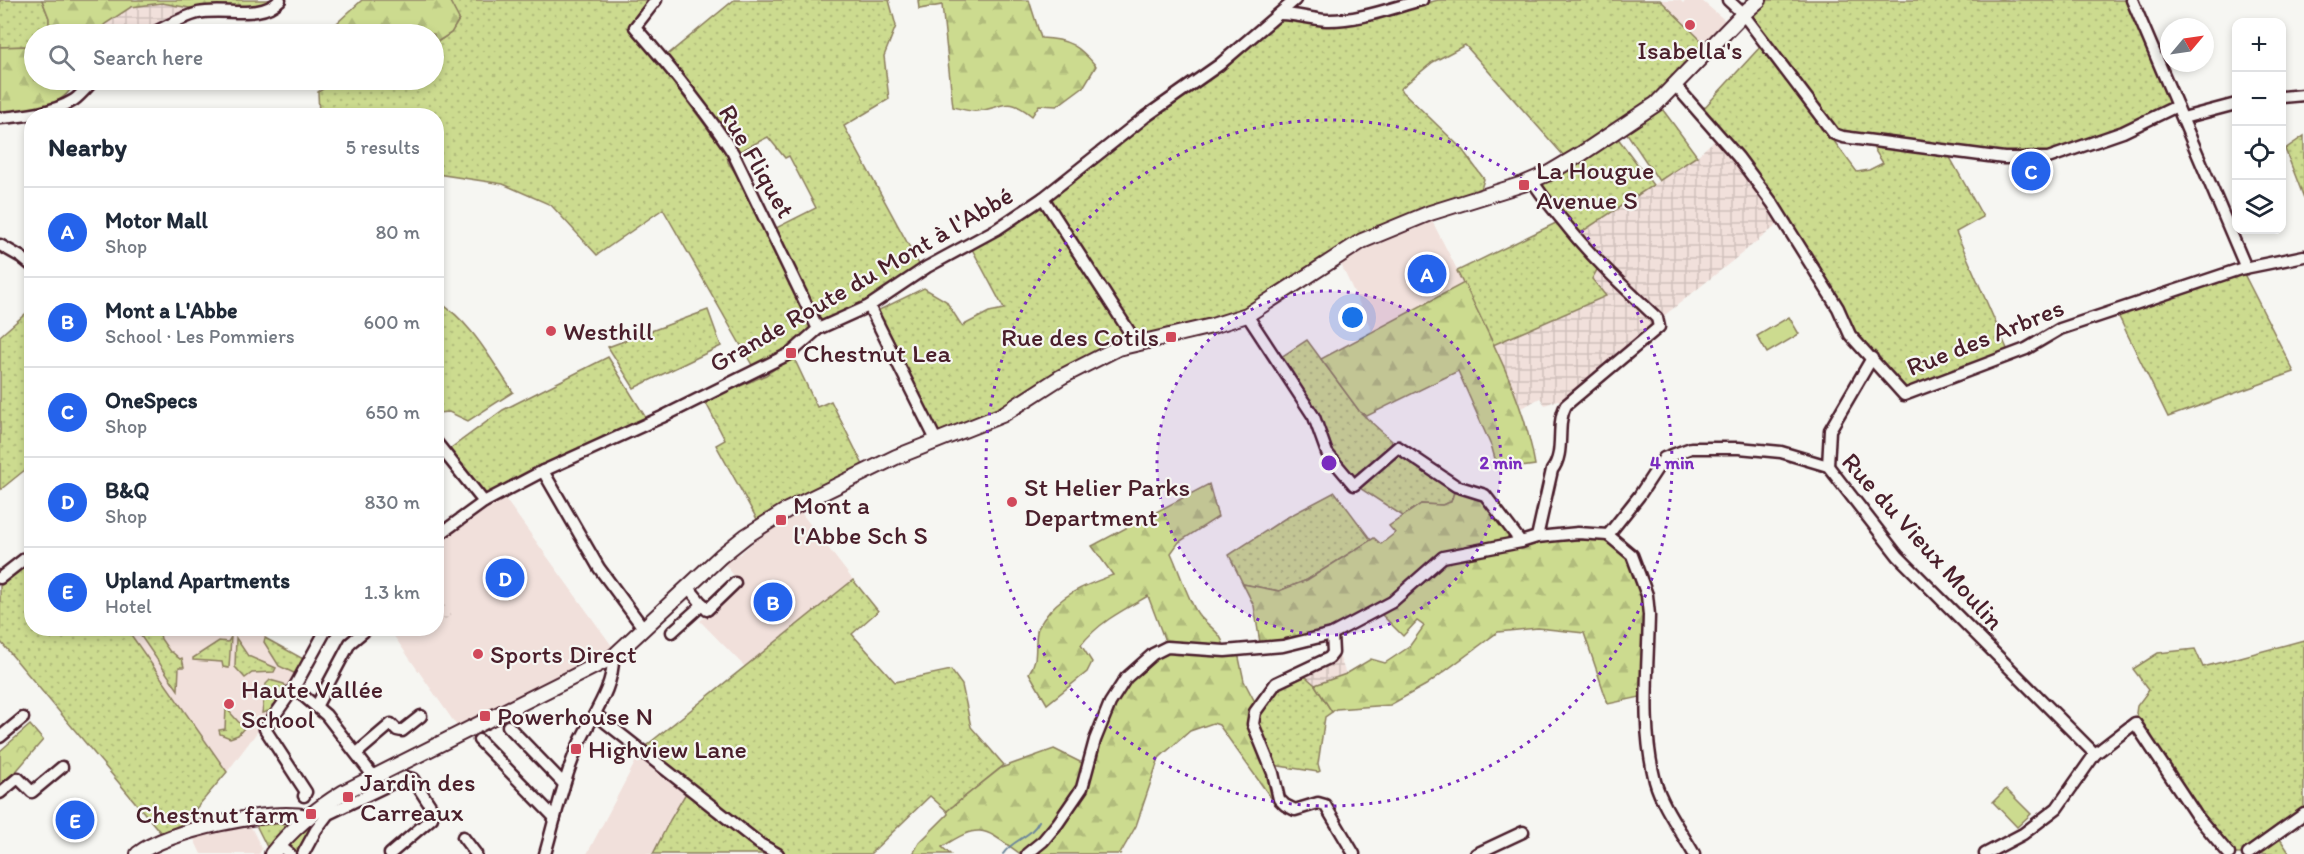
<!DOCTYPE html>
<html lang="en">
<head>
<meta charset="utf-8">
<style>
	:root { --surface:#fff; --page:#f6f6f7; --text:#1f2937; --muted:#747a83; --line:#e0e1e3; --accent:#2563eb }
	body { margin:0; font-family:Itim,sans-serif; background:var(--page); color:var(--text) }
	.controls { position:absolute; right:18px; top:18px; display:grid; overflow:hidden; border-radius:12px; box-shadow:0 3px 9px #0003 }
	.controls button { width:54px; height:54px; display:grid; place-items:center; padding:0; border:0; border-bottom:2px solid var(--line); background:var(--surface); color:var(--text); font:30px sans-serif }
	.compass { position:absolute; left:2160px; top:18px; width:54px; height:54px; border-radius:50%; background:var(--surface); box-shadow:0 3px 9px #0003; rotate:61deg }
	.you { position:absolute; left:1353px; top:318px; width:21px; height:21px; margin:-15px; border:4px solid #fff; border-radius:50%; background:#1a73e8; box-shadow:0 0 0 9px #1a73e833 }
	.badge { display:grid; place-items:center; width:39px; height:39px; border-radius:50%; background:var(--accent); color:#fff; font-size:20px; font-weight:700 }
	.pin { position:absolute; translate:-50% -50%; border:3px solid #fff; box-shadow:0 2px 6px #0006 }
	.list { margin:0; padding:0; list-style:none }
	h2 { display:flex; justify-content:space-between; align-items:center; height:78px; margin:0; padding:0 24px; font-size:26px }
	h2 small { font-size:20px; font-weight:400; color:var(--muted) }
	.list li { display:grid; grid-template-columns:39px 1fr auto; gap:18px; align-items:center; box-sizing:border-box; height:90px; padding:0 24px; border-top:2px solid var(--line) }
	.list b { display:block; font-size:22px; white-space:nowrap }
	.list p { margin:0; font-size:20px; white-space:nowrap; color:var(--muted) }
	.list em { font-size:20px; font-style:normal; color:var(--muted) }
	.icon { flex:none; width:33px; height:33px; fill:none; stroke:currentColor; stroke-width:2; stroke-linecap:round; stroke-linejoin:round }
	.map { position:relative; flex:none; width:2304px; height:854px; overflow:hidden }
	.search { position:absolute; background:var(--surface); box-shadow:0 3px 9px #0003; left:24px; top:24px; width:420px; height:66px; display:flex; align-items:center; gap:15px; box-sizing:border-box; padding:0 21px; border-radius:33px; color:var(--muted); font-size:22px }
	.panel { position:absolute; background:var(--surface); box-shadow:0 3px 9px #0003; left:24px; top:108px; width:420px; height:528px; border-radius:24px }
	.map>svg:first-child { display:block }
	.built { fill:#f1e0db }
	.industrial { fill:url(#industrial-grid) }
	.grass { fill:url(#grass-dots); stroke:#8b7d5d; stroke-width:1.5 }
	.forest { fill:url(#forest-firs); stroke:#8b7d5d; stroke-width:1.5 }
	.park { fill:url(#park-crowns); stroke:#8b7d5d; stroke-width:1.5 }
	.pitch { fill:#ccdb8f; stroke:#8b7d5d; stroke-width:1.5 }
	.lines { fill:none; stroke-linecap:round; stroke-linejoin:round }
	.stream { stroke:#6d869b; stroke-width:2 }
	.minor-casing { stroke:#4a1f2b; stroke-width:15 }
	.major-casing { stroke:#4a1f2b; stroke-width:18 }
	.minor { stroke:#f6f6f2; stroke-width:10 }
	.major { stroke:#f6f6f2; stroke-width:14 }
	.ring { fill:none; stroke:#7b2cbf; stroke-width:3; stroke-dasharray:3 6 }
	.poi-dot { fill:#d1495b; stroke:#f6f6f2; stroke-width:2 }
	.labels { text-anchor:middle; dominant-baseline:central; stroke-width:4.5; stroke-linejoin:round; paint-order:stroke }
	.poi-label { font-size:26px; fill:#4a1f2b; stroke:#f6f6f2; text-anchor:start }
	.street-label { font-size:26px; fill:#4a1f2b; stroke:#f6f6f2 }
	.centre { fill:#7b2cbf; stroke:#f6f6f2; stroke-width:3 }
	.ring-label { font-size:18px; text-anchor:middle; font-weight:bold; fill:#7b2cbf; stroke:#f6f6f2; stroke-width:4.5; stroke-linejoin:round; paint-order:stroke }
</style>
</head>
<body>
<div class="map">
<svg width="2304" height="854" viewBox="0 0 2304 854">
	<defs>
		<pattern id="industrial-grid" width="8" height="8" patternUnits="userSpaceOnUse" patternTransform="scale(1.5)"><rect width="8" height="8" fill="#f1e0db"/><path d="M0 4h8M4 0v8" fill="none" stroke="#d0c0bc"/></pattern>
		<pattern id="grass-dots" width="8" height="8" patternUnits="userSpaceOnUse" patternTransform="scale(1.5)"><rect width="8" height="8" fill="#ccdb8f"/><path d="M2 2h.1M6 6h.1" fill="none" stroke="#b1bc7c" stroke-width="1.8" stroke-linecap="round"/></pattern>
		<pattern id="forest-firs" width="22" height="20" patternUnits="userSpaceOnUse" patternTransform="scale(1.5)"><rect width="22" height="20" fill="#ccdb8f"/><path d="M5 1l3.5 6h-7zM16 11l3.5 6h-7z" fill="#b1bc7c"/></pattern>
		<pattern id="park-crowns" width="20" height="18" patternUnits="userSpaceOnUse" patternTransform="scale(1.5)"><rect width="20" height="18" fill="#ccdb8f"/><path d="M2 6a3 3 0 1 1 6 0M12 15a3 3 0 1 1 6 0" fill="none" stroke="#b1bc7c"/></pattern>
	</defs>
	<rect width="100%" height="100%" fill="#f6f6f2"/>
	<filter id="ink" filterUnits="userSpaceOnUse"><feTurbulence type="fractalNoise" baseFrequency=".0167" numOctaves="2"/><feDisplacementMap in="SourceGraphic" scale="12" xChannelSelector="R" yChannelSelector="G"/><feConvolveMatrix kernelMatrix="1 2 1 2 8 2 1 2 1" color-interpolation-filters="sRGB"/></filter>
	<g filter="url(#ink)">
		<g class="built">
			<path d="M1660,0H1680L1683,3L1686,0H1701L1727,22L1706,45Z"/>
			<path d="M1430,217L1464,283L1372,331L1339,260L1384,236Z"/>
			<path d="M503,496L615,650L535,688L459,729L389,629L436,628L437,542Z"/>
			<path d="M799,510L853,580L745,667L700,621L740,583L723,562L730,556L740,554L768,529L783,523Z"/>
			<path d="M127,629H278L266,638L307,661L276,707L227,772Z"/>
			<path d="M639,755L686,793L653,854H587Z"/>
			<path d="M249,823L262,849L259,854H201L192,835Z"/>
		</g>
		<g class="industrial">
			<path d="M162,3L195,9L138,34H96L105,24L131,7Z"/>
			<path d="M1718,137L1781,222L1660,319L1577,235L1697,156Z"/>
			<path d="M1598,268L1651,319L1655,326L1563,404L1558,400L1545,405L1540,398L1522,408L1493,345L1605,297L1592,279Z"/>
			<path d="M437,594L451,615L437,626H436Z"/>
			<path d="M1339,655L1346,674L1315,685L1306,677L1294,678Z"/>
		</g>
		<g class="grass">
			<path d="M0,0H42L49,18V30L44,34H34V43L31,46L0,47Z"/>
			<path d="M449,0H652L631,27L727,154L728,162L748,192L809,320L810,330L756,372L663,209L597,255L551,205L503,184L437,174L436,116L319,115L318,92L337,80H434V44L451,33L459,20Z"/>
			<path d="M734,0H889L896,26L884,56L889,99L844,126L921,268L869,301L823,323L814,315L774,229L816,208L789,156L785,158L768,137L736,153L665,57Z"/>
			<path d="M1438,0H1660L1706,45L1662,93L1565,157L1465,45L1433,62L1400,89L1461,148L1484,179L1480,193L1356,237L1254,304L1217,320L1128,341L994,413L940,435L875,312L924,288L946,301L962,326L989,312L1004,309L972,249C1075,173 1180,100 1280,21L1287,17L1364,19Z"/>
			<path d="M1769,0H2129L2172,103C2129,127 2079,151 2029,156L1842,133L1832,126L1748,18L1750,13Z"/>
			<path d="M1762,45L1857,172L1869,170L1883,163L1874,149L1872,142L1948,154L1983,217L1956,232L2008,351L1906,390L1852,334L1841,308L1703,109Z"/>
			<path d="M1660,106L1697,156L1659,181L1626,132Z"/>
			<path d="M2304,136V198L2285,149Z"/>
			<path d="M1617,137L1653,185L1577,235L1539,186L1547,182L1545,178Z"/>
			<path d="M1560,221L1598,268L1592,279L1606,296L1493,345L1457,271Z"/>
			<path d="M2243,272L2294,372L2168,417L2117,313Z"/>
			<path d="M437,301C471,321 491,360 513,392L468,421L449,412L437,413Z"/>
			<path d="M31,309V465L0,490V336Z"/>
			<path d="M708,310L721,346L634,388L608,347Z"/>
			<path d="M1307,340L1360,412L1392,441L1390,448L1358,479C1326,461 1296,392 1278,359Z"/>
			<path d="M793,356L817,407L831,401L863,465L758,521L716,445L725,440L705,401L766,375Z"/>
			<path d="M608,357L646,418L484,498L447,451L503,410Z"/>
			<path d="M1399,451L1455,489L1451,502L1442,505L1421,504L1403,516L1358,487Z"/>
			<path d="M1335,492L1371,540L1307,580L1279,591L1243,584L1229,555L1284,519Z"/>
			<path d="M31,561L32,628L127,629L227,772L183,824L161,833L0,641V586Z"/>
			<path d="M853,580L878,611L852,634L895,682L951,670L962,685L971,727L1004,765L947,811L930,796L870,854H782L642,749Z"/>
			<path d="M136,629H159L161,639L170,652H172L180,659L182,658L184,667H179L178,690Z"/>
			<path d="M231,637L229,668L223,667L222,662L193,660V658L219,641L228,642Z"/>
			<path d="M236,638L248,656L276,668L274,672L252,673L245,678L235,667Z"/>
			<path d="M265,638L307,661L300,676L279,666L264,642Z"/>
			<path d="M2304,640V810L2243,854H2234L2198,812L2145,731L2136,713L2137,706L2149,690L2133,669L2158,653L2195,649L2203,667Z"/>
			<path d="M1306,677L1315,685L1332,712L1325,717L1318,764L1320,771L1318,772L1273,765L1256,723L1257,713L1278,685L1294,678Z"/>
			<path d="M270,680L284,684L288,690L274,710L262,713L266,684Z"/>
			<path d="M226,708L244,728L238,735L230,738L220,734L219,730L225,729Z"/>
			<path d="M686,793L728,825L773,854H653L670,820Z"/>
			<path d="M328,809L299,852H296L290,846L291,841Z"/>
			<path d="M256,821L288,822L289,825L268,849L255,823Z"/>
			<path d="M2278,836L2290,854H2252Z"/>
		</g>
		<g class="forest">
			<path d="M42,0H274L259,7L195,9L162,3L131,7L105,24L96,34H44L49,30V18Z"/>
			<path d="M362,0H449L459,19L451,33L434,44V34H406L396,31L392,34H325Z"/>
			<path d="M918,0H1029L1041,38C1069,39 1079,46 1096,66L1084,86L1057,106L1039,105L1032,116C1006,95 1005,108 977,111C970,112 961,109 953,107L942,5L919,9Z"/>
			<path d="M34,43V80H75C66,109 26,111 0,115V47L31,46Z"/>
			<path d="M1464,283C1492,342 1524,399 1535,465L1498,470L1492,448L1458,371L1367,416L1360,412L1321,359Z"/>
			<path d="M1209,484L1218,517L1179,542L1171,553C1179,570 1188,600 1198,614C1206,625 1222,632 1224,647C1204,648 1185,640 1165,641L1148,596C1123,610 1099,622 1081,645L1092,662L1087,672L1047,704L1029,673C1039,659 1034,648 1037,632C1037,628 1041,624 1043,620C1060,594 1086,585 1113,575L1092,546Z"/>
			<path d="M1455,489L1483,498L1517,541L1442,554L1389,598L1330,631L1260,643L1254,606L1243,584L1279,591L1307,580L1374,538L1381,544L1395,533L1389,526L1421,504L1442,505L1451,502Z"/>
			<path d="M1605,539L1629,557L1643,596L1646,615L1645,696L1608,704L1584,633L1538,628L1498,632L1426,685L1390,705L1336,709L1332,712L1315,685L1346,674L1371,659L1385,663L1409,647L1424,626L1417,621L1403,636L1380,613L1406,599L1444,562L1521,548L1537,542Z"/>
			<path d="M1169,652L1238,653L1244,681L1256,704L1255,735L1277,799L1274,802L1219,725L1213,723L1190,731L1159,758L1136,826L1120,854H1034L1061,827L1116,702L1133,677L1156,659Z"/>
			<path d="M1054,749L1084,764C1072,804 1052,828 1019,853C984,828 980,822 942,847L950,854H913L919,843L948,814L947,811L1001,768Z"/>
		</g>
		<path class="park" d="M30,725L43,740L0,790V751Z"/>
		<g class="pitch">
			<path d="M1789,317L1799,334L1767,353L1757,336Z"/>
			<path d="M2006,789L2031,814L2017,827L1993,802Z"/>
		</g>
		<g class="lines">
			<path class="stream" d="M1003,854C1013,839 1031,838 1039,821"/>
			<g class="minor-casing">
				<g id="minor">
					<path d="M656,0L635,27C670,67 704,108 733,153L818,329"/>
					<path d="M1728,0L1743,14L1834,134L1843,137L2004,158H2048L2123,132L2177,106"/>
					<path d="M2132,0L2246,268"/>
					<path d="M1280,14C1296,14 1311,19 1326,20C1358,21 1391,8 1422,0"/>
					<path d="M151,34C166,27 182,17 198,13C225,7 259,21 280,0"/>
					<path d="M1675,85L1738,157L1773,204L1838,308L1850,335L1904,395L2026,349L2060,329L2240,269L2304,256"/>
					<path d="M2282,97L2304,95"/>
					<path d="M0,118C24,116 53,113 74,100C81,95 88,86 94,80"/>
					<path d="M2183,118L2236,104"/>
					<path d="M1532,180C1541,195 1552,208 1563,221C1591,257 1624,287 1657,318L1659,327L1566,405C1555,425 1566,452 1552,470L1537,537"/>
					<path d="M1043,198L1136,342"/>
					<path d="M0,245L21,257L32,266"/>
					<path d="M869,306L937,442"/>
					<path d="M1247,315L1314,417L1327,453L1354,485L1398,447L1456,486L1485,495L1521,542"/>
					<path d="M436,442L484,502"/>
					<path d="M1828,466L1830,430L1872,358"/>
					<path d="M543,471L599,568L644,629"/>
					<path d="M1608,535L1639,496L1664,458L1691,448H1739L1781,452L1828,466L1898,556L2095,754"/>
					<path d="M1608,535L1632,555L1647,595L1649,615C1648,669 1641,727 1655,781C1662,806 1681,831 1694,854"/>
					<path d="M436,537L484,502L543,471L662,417L791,353L818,329L869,306L927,267L997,229L1043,198L1145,117L1219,65L1295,0"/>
					<path d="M0,578L32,553"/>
					<path d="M688,587L707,610L735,583"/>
					<path d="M672,632L703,604"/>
					<path d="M1332,634L1333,653L1329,658L1276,683L1255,712L1253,724L1273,773L1279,799L1285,805L1295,810L1318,803L1325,805L1354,854"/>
					<path d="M294,688L326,715L374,777"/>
					<path d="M317,705L350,643L368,628"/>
					<path d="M595,714L760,844L778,854"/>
					<path d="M508,726L563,783"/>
					<path d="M0,737L23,718"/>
					<path d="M479,740L555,818"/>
					<path d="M357,753L391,724L397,730L402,731L421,716"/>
					<path d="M0,793L18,778L32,792L62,767"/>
					<path d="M304,796L306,792L265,729L294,688L327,628"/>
					<path d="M463,837L476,854"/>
					<path d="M279,845L290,854"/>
					<path d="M303,854L316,830L328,814L405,777L413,779L433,810L432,818L390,854"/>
					<path d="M545,854C555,820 562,784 576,751C588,720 614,691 613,657"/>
					<path d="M1027,854L1043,841L1058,823L1082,788L1095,740L1110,703L1126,678L1153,654L1167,647L1225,651L1283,646L1332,634L1392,602L1443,557L1521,542L1537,537L1578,533L1608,535"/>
					<path d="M1476,854L1523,832"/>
					<path d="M1985,854L2023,834L2057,808L2095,754L2135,723L2196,815L2229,854"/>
					<path d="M2248,854L2304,814"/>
				</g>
			</g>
			<g class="major-casing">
				<g id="major">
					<path d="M138,854C166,831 271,808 307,817"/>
					<path d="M272,854C292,828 316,809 344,792L613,657L721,556L746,536L787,510L896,457L1002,415L1061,377L1118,348L1212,326L1247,315L1362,241L1430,213L1523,184L1549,173L1581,154L1656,104L1743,14L1759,0"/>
				</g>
			</g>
			<use href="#minor" class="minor"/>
			<use href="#major" class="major"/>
		</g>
	</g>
	<circle cx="1329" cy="463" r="172" fill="#7b2cbf" fill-opacity=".12"/>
	<g class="ring">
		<circle cx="1329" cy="463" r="172"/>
		<circle cx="1329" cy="463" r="343"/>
	</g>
	<g class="poi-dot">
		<circle cx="1690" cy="25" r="6"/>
		<rect x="1518" y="179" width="12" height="12" rx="3"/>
		<circle cx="551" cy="331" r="6"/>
		<rect x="1165" y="331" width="12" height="12" rx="3"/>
		<rect x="785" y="347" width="12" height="12" rx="3"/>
		<circle cx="1012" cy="502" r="6"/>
		<rect x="775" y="514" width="12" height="12" rx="3"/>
		<circle cx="478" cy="654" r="6"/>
		<circle cx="229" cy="704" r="6"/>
		<rect x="479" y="710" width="12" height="12" rx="3"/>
		<rect x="570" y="743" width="12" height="12" rx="3"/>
		<rect x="342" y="791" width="12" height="12" rx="3"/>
		<rect x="305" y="808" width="12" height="12" rx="3"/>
	</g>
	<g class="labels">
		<g class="poi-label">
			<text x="1690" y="50" text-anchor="middle">Isabella's</text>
			<text x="1536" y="170">La Hougue<tspan x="1536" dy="30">Avenue S</tspan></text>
			<text x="563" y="331">Westhill</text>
			<text x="1159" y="337" text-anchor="end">Rue des Cotils</text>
			<text x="803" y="353">Chestnut Lea</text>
			<text x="1024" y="487">St Helier Parks<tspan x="1024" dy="30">Department</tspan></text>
			<text x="793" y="505">Mont a<tspan x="793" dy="30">l'Abbe Sch S</tspan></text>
			<text x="490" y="654">Sports Direct</text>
			<text x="241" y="689">Haute Vallée<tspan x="241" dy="30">School</tspan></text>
			<text x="497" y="716">Powerhouse N</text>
			<text x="588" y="749">Highview Lane</text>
			<text x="360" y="782">Jardin des<tspan x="360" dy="30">Carreaux</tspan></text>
			<text x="299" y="814" text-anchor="end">Chestnut farm</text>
		</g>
		<g class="street-label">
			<text transform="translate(757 161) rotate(60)">Rue Fliquet</text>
			<text transform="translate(861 279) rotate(-30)">Grande Route du Mont à l'Abbé</text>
			<text transform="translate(1985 337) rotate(-22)">Rue des Arbres</text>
			<text transform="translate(1923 541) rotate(48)">Rue du Vieux Moulin</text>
		</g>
	</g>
	<circle cx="1329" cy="463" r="9" class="centre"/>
	<g class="ring-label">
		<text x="1501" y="469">2 min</text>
		<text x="1672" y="469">4 min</text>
	</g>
</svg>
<div class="controls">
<button>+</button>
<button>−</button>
<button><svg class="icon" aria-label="locate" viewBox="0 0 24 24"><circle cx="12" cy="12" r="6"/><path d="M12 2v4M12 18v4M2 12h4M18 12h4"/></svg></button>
<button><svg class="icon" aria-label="layers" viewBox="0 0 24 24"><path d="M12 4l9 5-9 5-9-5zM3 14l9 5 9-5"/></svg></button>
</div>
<svg class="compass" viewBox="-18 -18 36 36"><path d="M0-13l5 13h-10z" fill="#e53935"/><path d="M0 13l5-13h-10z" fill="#747a83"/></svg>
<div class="you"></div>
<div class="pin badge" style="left:1427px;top:274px">A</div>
<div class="pin badge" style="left:773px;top:602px">B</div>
<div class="pin badge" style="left:2031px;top:171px">C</div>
<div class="pin badge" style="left:505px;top:578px">D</div>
<div class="pin badge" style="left:75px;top:820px">E</div>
<div class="search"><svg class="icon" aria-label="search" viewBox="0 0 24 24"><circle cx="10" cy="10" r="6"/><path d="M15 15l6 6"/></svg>Search here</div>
<section class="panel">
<h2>Nearby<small>5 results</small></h2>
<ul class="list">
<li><span class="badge">A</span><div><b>Motor Mall</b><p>Shop</p></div><em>80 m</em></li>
<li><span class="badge">B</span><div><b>Mont a L'Abbe</b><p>School · Les Pommiers</p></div><em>600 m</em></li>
<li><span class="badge">C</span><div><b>OneSpecs</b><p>Shop</p></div><em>650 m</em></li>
<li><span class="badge">D</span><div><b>B&amp;Q</b><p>Shop</p></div><em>830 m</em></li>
<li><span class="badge">E</span><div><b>Upland Apartments</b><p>Hotel</p></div><em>1.3 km</em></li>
</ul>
</section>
</div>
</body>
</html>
